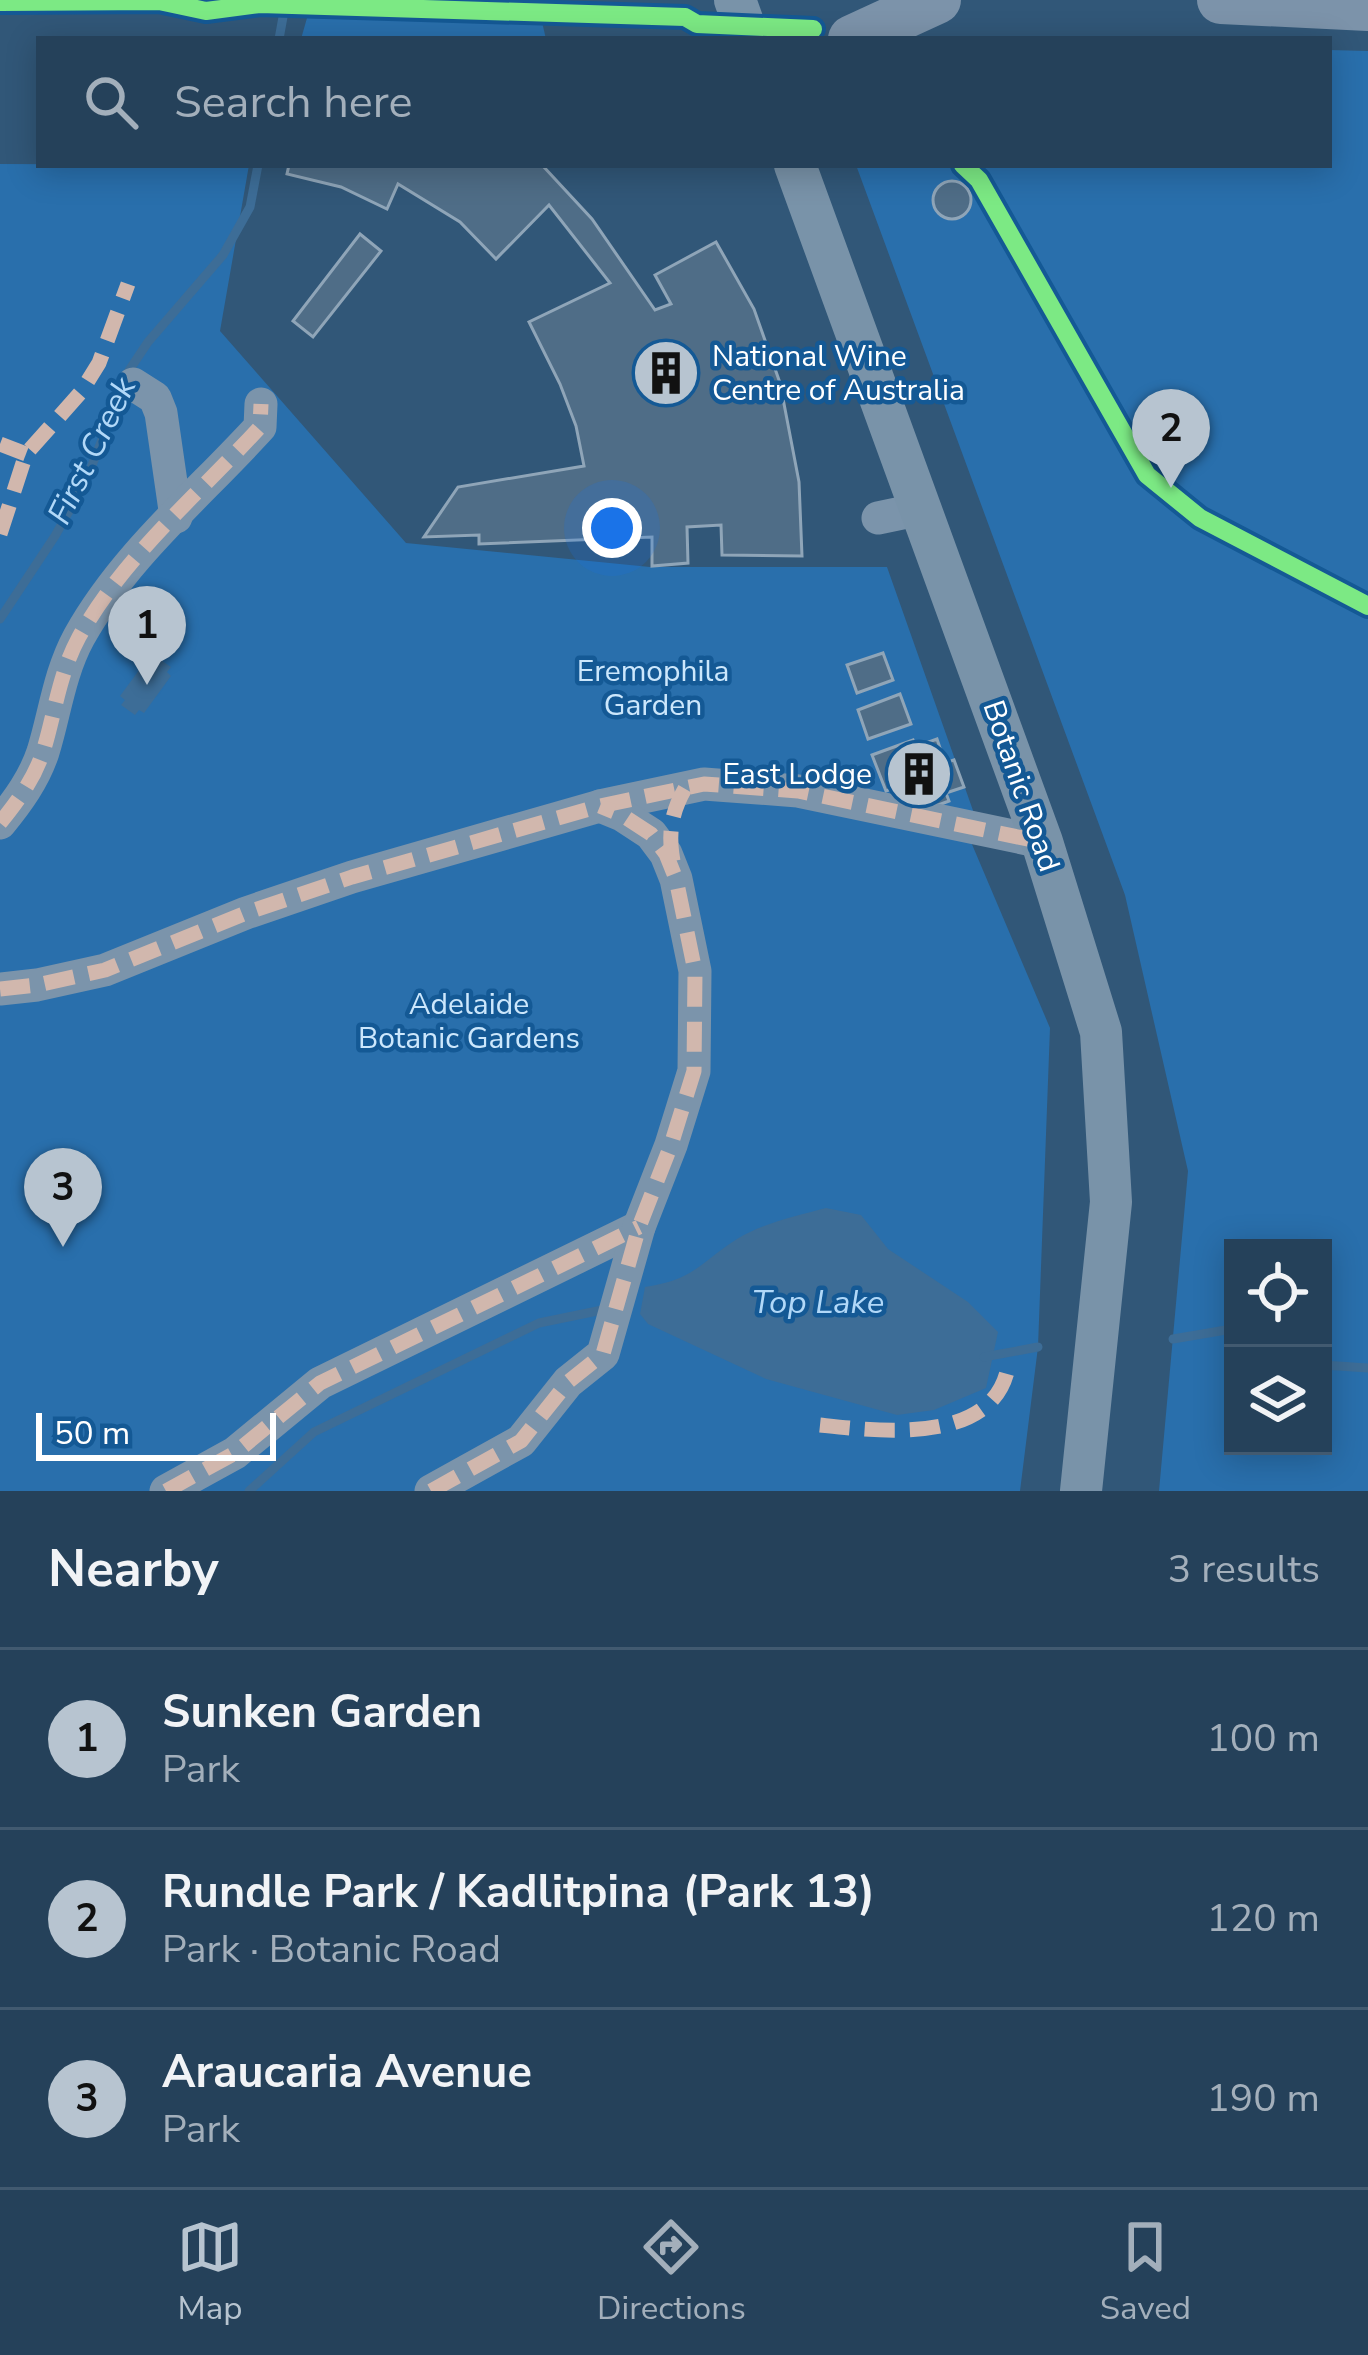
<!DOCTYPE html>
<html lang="en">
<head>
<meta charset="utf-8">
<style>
	:root { --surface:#25415a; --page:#314c63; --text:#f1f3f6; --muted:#a3afbb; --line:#425a70; --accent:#b7c4d0 }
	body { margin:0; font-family:"Nunito Sans",sans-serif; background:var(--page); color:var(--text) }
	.controls { position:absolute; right:36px; bottom:36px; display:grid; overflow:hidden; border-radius:0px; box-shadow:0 6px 30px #0003 }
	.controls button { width:108px; height:108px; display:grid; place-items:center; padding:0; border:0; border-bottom:3px solid var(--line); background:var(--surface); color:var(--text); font:60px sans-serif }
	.scale { position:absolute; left:36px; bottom:30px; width:240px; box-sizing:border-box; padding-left:12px; border:6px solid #fff; border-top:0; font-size:33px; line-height:42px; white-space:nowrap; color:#fff; -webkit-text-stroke:9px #145995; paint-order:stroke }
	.you { position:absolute; left:612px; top:528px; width:42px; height:42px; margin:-30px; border:9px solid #fff; border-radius:50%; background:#1a73e8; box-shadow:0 0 0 18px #1a73e833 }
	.badge { display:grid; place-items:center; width:78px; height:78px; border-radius:50%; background:var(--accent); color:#111; font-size:39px; font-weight:700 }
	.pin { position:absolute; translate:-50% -99px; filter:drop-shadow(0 3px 6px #0008) }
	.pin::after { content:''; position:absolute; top:63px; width:42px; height:36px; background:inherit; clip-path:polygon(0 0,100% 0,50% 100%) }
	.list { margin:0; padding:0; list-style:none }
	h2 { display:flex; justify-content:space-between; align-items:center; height:156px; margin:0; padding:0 48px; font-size:51px }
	h2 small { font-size:39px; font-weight:400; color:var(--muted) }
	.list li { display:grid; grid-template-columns:78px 1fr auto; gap:36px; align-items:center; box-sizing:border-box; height:180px; padding:0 48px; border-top:3px solid var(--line) }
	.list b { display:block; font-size:45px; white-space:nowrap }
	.list p { margin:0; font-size:39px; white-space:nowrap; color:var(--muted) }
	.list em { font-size:39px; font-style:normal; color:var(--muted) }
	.icon { flex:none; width:66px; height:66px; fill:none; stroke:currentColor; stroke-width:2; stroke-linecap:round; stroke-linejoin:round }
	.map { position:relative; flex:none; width:1368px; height:1491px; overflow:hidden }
	.search { position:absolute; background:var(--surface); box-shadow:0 6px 30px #0003; left:36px; right:36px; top:36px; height:132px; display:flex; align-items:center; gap:30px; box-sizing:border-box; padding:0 42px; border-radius:0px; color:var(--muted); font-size:45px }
	.sheet { height:696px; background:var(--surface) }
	nav { display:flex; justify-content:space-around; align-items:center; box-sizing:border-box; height:168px; border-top:3px solid var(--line); background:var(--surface); font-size:33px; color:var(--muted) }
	nav a { display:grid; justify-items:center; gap:6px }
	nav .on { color:var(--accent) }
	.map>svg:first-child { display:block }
	.green { fill:#296fac; fill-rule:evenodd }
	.water { fill:#3d6d97 }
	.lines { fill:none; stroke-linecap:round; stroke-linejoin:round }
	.stream { stroke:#3d6d97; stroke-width:9 }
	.building { fill:#4f6d87; stroke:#8fa5b8; stroke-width:3 }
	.minor { stroke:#7b94ab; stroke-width:33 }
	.major { stroke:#7993a9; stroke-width:42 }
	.highway { stroke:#7c93aa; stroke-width:48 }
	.quiet { stroke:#d1b7ad; stroke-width:15; stroke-dasharray:30 15; stroke-linecap:butt }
	.cycleway-casing { stroke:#145995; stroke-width:26 }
	.cycleway { stroke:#7ce984; stroke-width:18 }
	.labels { text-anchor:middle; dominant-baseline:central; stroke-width:9; stroke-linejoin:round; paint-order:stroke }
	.poi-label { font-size:30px; fill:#fff; stroke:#145995; text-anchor:start }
	.park-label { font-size:30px; fill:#cce7fc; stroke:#145995 }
	.street-label { font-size:30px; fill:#fff; stroke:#145995 }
	.water-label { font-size:33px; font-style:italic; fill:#b1d8f8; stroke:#145995 }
</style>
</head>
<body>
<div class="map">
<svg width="1368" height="1491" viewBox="0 0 1368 1491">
	<rect width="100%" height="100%" fill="#315778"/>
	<g class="green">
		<path d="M307,18L542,22L546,39H301Z"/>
		<path d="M1329,50L1368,51V1491H1159L1188,1171L1125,895L856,165H1329ZM1233,1248H1323V1446H1233Z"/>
		<path d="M0,164L249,165L220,331L406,543L650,567H887L976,819L971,842L1050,1028L1038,1347L1020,1491H0Z"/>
	</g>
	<g class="water">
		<path d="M148,658L154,662L158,658L171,667L167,672L171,676L144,713L139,710L135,715L121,705L125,700L120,696Z"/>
		<path d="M826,1208L861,1215L888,1249L968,1302L998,1332L986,1388L934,1410L897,1415L766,1379L648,1324L640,1314L645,1287C696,1279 699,1263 737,1239C763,1223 796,1216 826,1208Z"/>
	</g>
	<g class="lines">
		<g class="stream">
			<path d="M279,39L283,17"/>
			<path d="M0,619L55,536L86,481L128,372L148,342L223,255L250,207L258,165"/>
			<path d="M1173,1339L1226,1330L1233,1333"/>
			<path d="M984,1357L1038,1347"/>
			<path d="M1323,1365L1368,1368"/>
			<path d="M249,1491L314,1432L539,1323L607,1309"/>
		</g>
	</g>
	<g class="building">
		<path d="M289,165H542L592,219L655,310L671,304L655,275L716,242L754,309L780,383L799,482L802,556L722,555L721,525L687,527L688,563L652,566V537L479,544V535L424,537L458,487L584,466L576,426L560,384L529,322L610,283L549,205L496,259L460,222L398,184L387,209L341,187L287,174Z"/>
		<circle cx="952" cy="200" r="19"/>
		<path d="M360,234L381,251L313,337L293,321Z"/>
		<path d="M883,653L893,680L857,693L847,665Z"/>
		<path d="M900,694L911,724L868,739L858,710Z"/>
		<path d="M937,739L945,763L954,760L964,787L946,793L949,801L933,807L930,799L913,805L905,784L886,791L872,755L913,740L915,747Z"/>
	</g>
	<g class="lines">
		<g class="minor">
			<path d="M133,384L155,398L161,413L176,517"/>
			<path d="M878,518L921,509"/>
			<path d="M0,823C18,801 34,779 43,752C55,713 59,674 79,637C124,556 198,495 260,427L261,404"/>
			<path d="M0,989L37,985L105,970L246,913L352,877L600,806L704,784L798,791L1042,842"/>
			<path d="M166,1491L235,1453L320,1383L639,1227"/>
			<path d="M431,1491L521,1441L568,1382L603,1354L639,1227L671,1145L694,1071L695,971L676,879L666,854L651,834L622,815L600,806"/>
		</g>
		<g class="major">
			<path d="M735,0L749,39"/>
			<path d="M795,165L1042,842L1101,1032L1111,1202L1081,1491"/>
		</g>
		<g class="highway">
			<path d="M1221,0L1368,7"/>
			<path d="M852,39L937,0"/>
		</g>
		<g class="quiet">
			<path d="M0,444L26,454"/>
			<path d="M0,534L26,454L81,392L99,363L128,284"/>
			<path d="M0,823C18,801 34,779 43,752C55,713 59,674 79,637C124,556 198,495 260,427L261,404"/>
			<path d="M673,861C668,834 671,812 686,787"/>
			<path d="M0,989L37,985L105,970L246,913L352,877L600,806L704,784L798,791L1042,842"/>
			<path d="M820,1425C878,1431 988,1445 1007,1372"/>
			<path d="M166,1491L235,1453L320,1383L639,1227"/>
			<path d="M431,1491L521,1441L568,1382L603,1354L639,1227L671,1145L694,1071L695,971L676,879L666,854L651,834L622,815L600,806"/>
		</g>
		<g class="cycleway-casing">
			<g id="cycleway">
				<path d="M0,2L159,1L206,11L260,4L685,17L697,24L813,29"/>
				<path d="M963,165L979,180L1147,475L1200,518L1368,606"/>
			</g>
		</g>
		<use href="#cycleway" class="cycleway"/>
	</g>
	<defs>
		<g id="building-disc" transform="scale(3.45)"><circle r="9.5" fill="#b7c4d0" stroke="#145995"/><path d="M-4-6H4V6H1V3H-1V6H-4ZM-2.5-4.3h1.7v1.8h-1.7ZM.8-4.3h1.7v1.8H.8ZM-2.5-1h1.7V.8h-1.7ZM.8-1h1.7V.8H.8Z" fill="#111"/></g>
	</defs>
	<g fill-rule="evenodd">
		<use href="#building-disc" x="666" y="373"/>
		<use href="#building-disc" x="919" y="774"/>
	</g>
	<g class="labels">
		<g class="poi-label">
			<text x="712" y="356">National Wine<tspan x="712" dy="34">Centre of Australia</tspan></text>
			<text x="872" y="774" text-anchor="end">East Lodge</text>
		</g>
		<g class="park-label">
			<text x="653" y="671">Eremophila<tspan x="653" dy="34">Garden</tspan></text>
			<text x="469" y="1004">Adelaide<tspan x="469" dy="34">Botanic Gardens</tspan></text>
		</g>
		<g class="street-label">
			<text transform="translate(1021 786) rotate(71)">Botanic Road</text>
		</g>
		<g class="water-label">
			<text transform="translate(92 451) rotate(-64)">First Creek</text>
			<text x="818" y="1302">Top Lake</text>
		</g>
	</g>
</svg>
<div class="controls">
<button><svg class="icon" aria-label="locate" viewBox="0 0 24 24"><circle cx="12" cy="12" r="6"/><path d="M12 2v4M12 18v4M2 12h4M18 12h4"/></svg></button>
<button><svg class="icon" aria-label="layers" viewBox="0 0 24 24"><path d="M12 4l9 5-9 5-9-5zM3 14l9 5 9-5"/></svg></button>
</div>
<div class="scale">50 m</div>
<div class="you"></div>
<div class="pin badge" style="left:147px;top:685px">1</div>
<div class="pin badge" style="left:1171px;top:488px">2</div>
<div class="pin badge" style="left:63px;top:1247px">3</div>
<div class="search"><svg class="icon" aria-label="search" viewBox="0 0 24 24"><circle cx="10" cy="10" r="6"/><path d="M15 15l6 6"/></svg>Search here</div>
</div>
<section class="sheet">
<h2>Nearby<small>3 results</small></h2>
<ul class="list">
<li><span class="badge">1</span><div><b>Sunken Garden</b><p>Park</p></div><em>100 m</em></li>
<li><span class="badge">2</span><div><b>Rundle Park / Kadlitpina (Park 13)</b><p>Park · Botanic Road</p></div><em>120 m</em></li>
<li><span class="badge">3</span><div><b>Araucaria Avenue</b><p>Park</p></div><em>190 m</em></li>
</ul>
</section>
<nav>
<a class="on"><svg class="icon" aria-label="map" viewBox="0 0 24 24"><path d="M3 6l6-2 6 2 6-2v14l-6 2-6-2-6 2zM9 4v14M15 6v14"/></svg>Map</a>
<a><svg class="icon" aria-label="directions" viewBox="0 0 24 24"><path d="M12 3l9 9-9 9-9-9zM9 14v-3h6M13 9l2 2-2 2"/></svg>Directions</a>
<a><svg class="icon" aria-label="saved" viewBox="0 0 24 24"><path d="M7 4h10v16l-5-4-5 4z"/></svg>Saved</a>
</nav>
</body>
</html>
